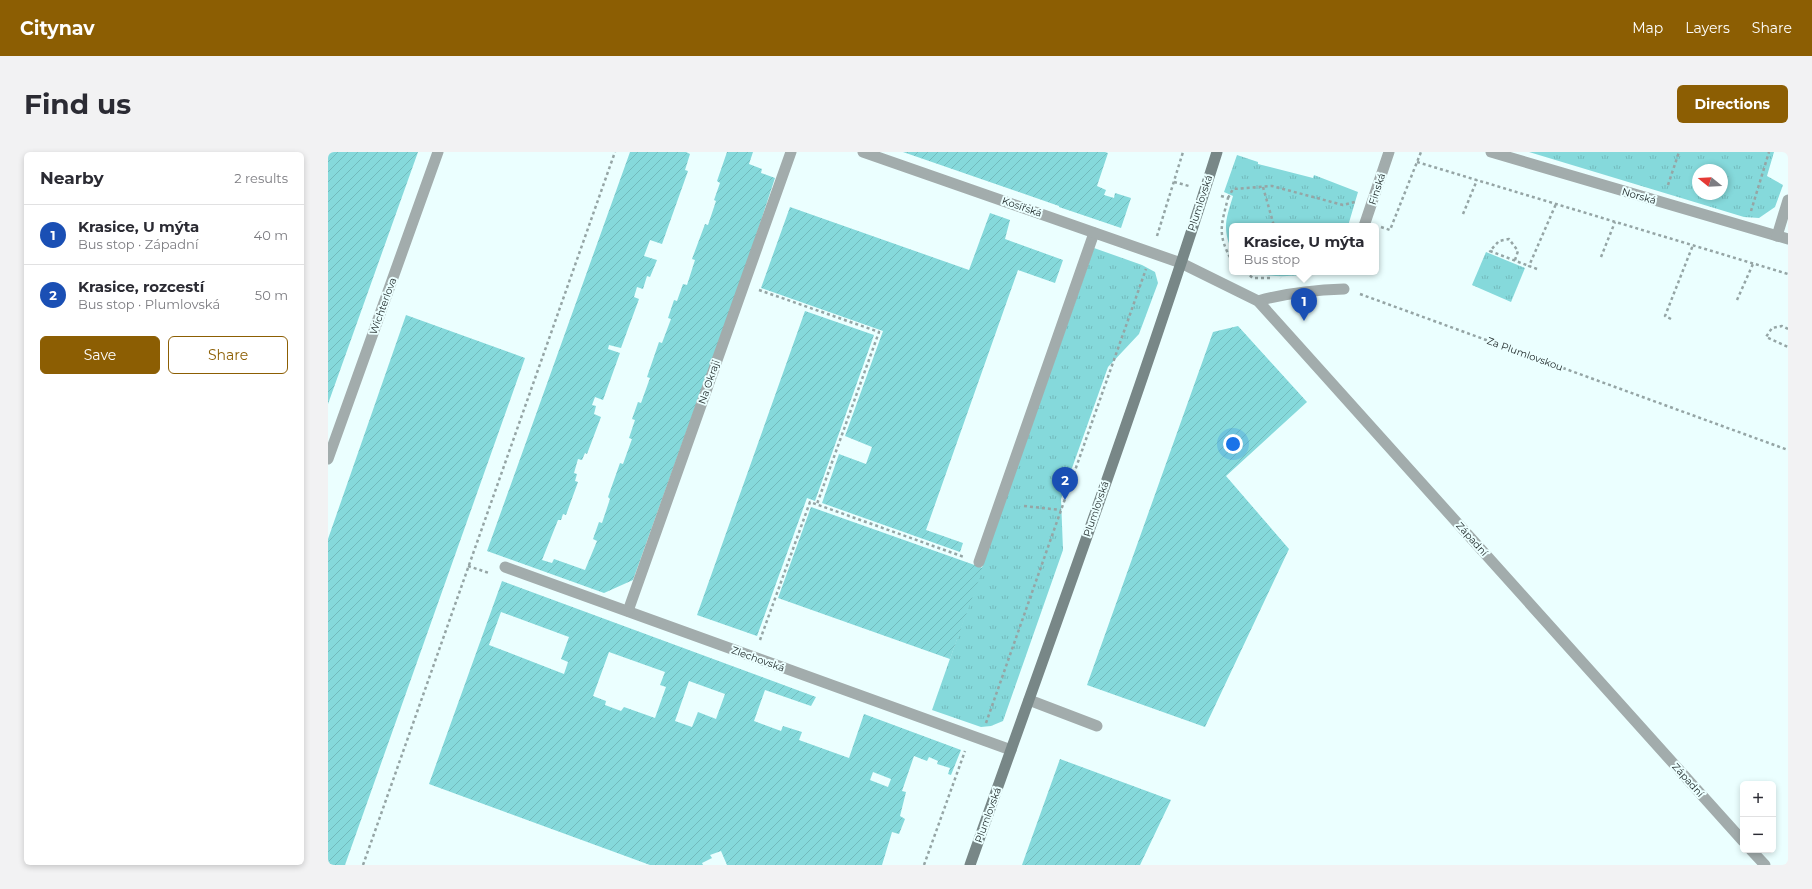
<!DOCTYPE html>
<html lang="en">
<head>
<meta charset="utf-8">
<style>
	:root { --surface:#fff; --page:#f2f2f3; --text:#2b2b33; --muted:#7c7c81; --line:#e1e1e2; --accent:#8c5e03 }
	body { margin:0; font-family:Montserrat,sans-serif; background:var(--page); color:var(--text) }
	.controls { position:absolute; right:12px; bottom:12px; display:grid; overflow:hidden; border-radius:6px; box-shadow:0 2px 6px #0003 }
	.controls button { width:36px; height:36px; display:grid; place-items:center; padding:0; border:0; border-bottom:1px solid var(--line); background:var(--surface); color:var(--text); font:20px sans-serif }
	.compass { position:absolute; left:1364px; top:12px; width:36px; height:36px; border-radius:50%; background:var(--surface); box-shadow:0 2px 6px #0003; rotate:288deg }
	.you { position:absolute; left:905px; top:292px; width:14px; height:14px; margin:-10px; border:3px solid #fff; border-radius:50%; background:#1a73e8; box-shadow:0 0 0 6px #1a73e833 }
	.badge { display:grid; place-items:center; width:26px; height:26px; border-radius:50%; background:var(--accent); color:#fff; font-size:13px; font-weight:700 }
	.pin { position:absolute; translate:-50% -33px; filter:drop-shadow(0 1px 2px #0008) }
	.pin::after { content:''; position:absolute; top:21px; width:14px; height:12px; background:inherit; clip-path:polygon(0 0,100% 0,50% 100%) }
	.popup { position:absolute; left:901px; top:71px; width:150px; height:52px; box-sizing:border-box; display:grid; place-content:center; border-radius:6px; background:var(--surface); filter:drop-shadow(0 1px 3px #0005); font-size:13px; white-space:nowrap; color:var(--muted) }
	.popup b { font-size:15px; color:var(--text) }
	.popup::after { content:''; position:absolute; left:50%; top:100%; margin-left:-8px; border:8px solid transparent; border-top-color:var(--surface) }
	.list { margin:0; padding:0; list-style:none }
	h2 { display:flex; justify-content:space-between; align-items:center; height:52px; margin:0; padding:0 16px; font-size:17px }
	h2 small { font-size:13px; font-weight:400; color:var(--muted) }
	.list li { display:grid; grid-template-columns:26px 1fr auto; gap:12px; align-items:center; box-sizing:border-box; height:60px; padding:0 16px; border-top:1px solid var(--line) }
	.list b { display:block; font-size:15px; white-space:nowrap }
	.list p { margin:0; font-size:13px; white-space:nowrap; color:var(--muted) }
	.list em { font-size:13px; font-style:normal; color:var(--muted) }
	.actions { display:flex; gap:8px; padding:12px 16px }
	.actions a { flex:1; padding:9px 0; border:1px solid var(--accent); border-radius:6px; text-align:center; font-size:14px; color:var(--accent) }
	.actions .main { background:var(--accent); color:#fff }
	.map { position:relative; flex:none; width:1460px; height:713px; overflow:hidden; border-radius:6px }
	header { display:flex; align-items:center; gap:24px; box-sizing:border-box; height:56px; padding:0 20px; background:var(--accent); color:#fff }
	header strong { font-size:19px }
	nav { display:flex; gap:22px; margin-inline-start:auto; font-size:14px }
	.intro { display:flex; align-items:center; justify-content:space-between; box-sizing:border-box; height:96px; padding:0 24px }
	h1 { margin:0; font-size:28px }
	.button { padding:10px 18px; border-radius:6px; background:var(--accent); color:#fff; font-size:14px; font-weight:700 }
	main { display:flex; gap:24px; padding:0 24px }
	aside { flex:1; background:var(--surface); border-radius:6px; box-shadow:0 2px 6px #0003 }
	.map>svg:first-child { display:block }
	.grass { fill:url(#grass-tufts); fill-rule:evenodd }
	.garden { fill:url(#garden-furrows); fill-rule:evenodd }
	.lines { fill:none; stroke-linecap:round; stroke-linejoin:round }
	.path { stroke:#95a5a5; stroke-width:2.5; stroke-dasharray:3 3; stroke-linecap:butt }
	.service { stroke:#a2acac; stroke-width:11 }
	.minor { stroke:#a2acac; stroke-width:11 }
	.secondary { stroke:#788787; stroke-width:11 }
	.labels { text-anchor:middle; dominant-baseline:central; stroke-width:4; stroke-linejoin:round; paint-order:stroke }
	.street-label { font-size:10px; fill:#1a2424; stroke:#ebffff }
</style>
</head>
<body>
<header>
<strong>Citynav</strong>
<nav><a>Map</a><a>Layers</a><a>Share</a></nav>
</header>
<div class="intro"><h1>Find us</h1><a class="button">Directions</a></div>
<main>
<aside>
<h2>Nearby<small>2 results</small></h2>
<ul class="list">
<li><span class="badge" style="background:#1a4fb4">1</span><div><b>Krasice, U mýta</b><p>Bus stop · Západní</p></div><em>40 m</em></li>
<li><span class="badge" style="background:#1a4fb4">2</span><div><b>Krasice, rozcestí</b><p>Bus stop · Plumlovská</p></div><em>50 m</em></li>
</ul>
<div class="actions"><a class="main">Save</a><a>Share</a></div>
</aside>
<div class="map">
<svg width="1460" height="713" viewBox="0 0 1460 713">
	<defs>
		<pattern id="grass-tufts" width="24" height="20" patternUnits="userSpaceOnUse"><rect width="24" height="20" fill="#85d9db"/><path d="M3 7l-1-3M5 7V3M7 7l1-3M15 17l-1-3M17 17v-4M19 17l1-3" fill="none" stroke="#72babc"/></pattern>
		<pattern id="garden-furrows" width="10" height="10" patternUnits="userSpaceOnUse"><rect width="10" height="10" fill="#85d9db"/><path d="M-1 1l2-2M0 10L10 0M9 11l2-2" fill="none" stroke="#72babc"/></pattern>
	</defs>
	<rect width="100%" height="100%" fill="#ebffff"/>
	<g class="grass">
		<path d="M1201,0H1446L1439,24L1455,33L1447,55L1431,66L1416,65ZM1370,18H1394V42H1370Z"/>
		<path d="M909,3L930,10V12L985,26L986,23L1030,40L1020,74H904V99C894,76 898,67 905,44L896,40Z"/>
		<path d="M766,96L814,113L827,120L830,131L811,182L780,215L733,347L735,398L675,569L663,574L653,575L604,558Z"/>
		<path d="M1158,100L1197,116L1183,150L1144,133Z"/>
		<path d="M925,120H992C972,124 945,127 925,120Z"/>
	</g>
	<g class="garden">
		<path d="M0,0H90L0,252Z"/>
		<path d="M302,0H358L362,2L357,18L360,19L334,92L322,88L316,104L329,108L322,125L319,124L315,137L309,135L306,145L311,147L293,196L281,193L280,197L292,201L275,248L267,245L264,253L268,254L266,262L273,265L259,302L257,301L254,308L250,307L246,321L249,322L247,329L250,330L238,363L235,362L233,368H230L214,408L224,411L226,407L257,418L269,389L265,387L271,370L274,371L282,347L280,345L292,311L295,312L304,287L301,286L307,268L304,267L310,250L313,251L322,226L319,225L331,190L334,191L343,167L340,166L346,148L349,149L355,132L359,133L367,108L364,107L377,72L380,73L388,49L386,48L392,31L389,29L399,0H425L421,12L434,17L433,21L447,26L420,108L305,428L276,441L159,399Z"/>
		<path d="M575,0H777L780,1L769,34L778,38L776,43L786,46L787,41L803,46L793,76L731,55V54Z"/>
		<path d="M462,55L641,118L662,61L682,68L677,87L735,108L727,131L690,118L598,378L635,391L632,400L494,351L511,302L538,312L544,295L517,284L555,179L433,136Z"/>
		<path d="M477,159L546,183L487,349L479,346L429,484L369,463Z"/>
		<path d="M78,163L197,206L17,713H0V387Z"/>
		<path d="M910,174L979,250L898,324L961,397L877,575L759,533L885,180Z"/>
		<path d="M483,355L655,416L622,507L450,446Z"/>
		<path d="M174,429L488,545L483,554L437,538L426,569L453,579L455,574L474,580L471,588L521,606L536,562L633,598L623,623L620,622L622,616L609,612L610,609L601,605L599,609L586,604L574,639L578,640L572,664L577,667L571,682L564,680L554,713H399L393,699L382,703L384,706L374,711L375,713H322L101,632ZM173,460L241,485L233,507L240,510L236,522L161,493ZM281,500L337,520L332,533L338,535L327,566L296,555L293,559L277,553L278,549L265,544ZM361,529L397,542L388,567L370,560L364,575L347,569ZM545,620L563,627L560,635L542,628Z"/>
		<path d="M732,607L843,648L812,713H694Z"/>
	</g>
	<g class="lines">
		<g class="path">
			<path d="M1089,10L1460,122"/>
			<path d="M846,30L861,34"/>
			<path d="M1340,33L1351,0"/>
			<path d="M935,35L946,74"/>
			<path d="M893,44L900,46C893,74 889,82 904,109"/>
			<path d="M900,46L905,37L944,34L1015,53L1027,50"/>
			<path d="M1423,59L1441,0"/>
			<path d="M1135,62L1149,28"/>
			<path d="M1053,75L1062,78L1093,0"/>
			<path d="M829,84L855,0"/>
			<path d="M1273,105L1287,70"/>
			<path d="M1187,108L1190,99L1181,87L1171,89L1162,99L1201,114"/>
			<path d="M1209,117L1201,114L1228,52"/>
			<path d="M917,120L925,126H942"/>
			<path d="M952,120L953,126"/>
			<path d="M431,138L551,180L489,352"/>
			<path d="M1032,142L1460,298"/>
			<path d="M1409,148L1425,112"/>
			<path d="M1343,167L1337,164L1365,93"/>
			<path d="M1460,177L1454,174L1444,176L1438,185L1460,195"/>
			<path d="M696,354L733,358"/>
			<path d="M140,414L161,421"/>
			<path d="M432,488L482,350L636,405"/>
			<path d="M658,571L818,117"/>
			<path d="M35,713L287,0"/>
			<path d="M596,713L637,599"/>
		</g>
		<g class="service">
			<path d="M930,149C958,141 986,138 1016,137"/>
			<path d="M651,410L766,81"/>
			<path d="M701,548L769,574"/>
		</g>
		<g class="minor">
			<path d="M535,0L853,111L930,149L1415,689"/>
			<path d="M1163,0L1460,87"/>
			<path d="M1036,74L1061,0"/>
			<path d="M1449,84L1460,48"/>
			<path d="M0,307L110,0"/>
			<path d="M177,415L683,598"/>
			<path d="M300,459L463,0"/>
			<path d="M1423,698L1437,713"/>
		</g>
		<path class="secondary" d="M642,713C726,476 813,240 889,0"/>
	</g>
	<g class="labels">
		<g class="street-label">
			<text transform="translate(1049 37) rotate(-72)">Finská</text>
			<text transform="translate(1311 44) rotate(16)">Norská</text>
			<text transform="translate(872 51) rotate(-72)">Plumlovská</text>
			<text transform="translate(694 55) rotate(19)">Kosířská</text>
			<text transform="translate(55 154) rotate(-70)">Wichterlova</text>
			<text transform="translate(1197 202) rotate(20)">Za Plumlovskou</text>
			<text transform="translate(381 230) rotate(-71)">Na Okraji</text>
			<text transform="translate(768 357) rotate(-71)">Plumlovská</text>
			<text transform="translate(1144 387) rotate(48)">Západní</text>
			<text transform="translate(430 507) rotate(20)">Zlechovská</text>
			<text transform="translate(1360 628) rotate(48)">Západní</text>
			<text transform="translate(660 663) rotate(-70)">Plumlovská</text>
		</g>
	</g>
</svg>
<div class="controls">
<button>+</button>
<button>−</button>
</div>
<svg class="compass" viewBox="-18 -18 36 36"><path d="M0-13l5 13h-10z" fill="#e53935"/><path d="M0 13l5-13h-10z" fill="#7c7c81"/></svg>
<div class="you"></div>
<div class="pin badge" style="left:976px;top:169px;background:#1a4fb4">1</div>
<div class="popup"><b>Krasice, U mýta</b>Bus stop</div>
<div class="pin badge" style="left:737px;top:348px;background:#1a4fb4">2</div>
</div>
</main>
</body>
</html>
